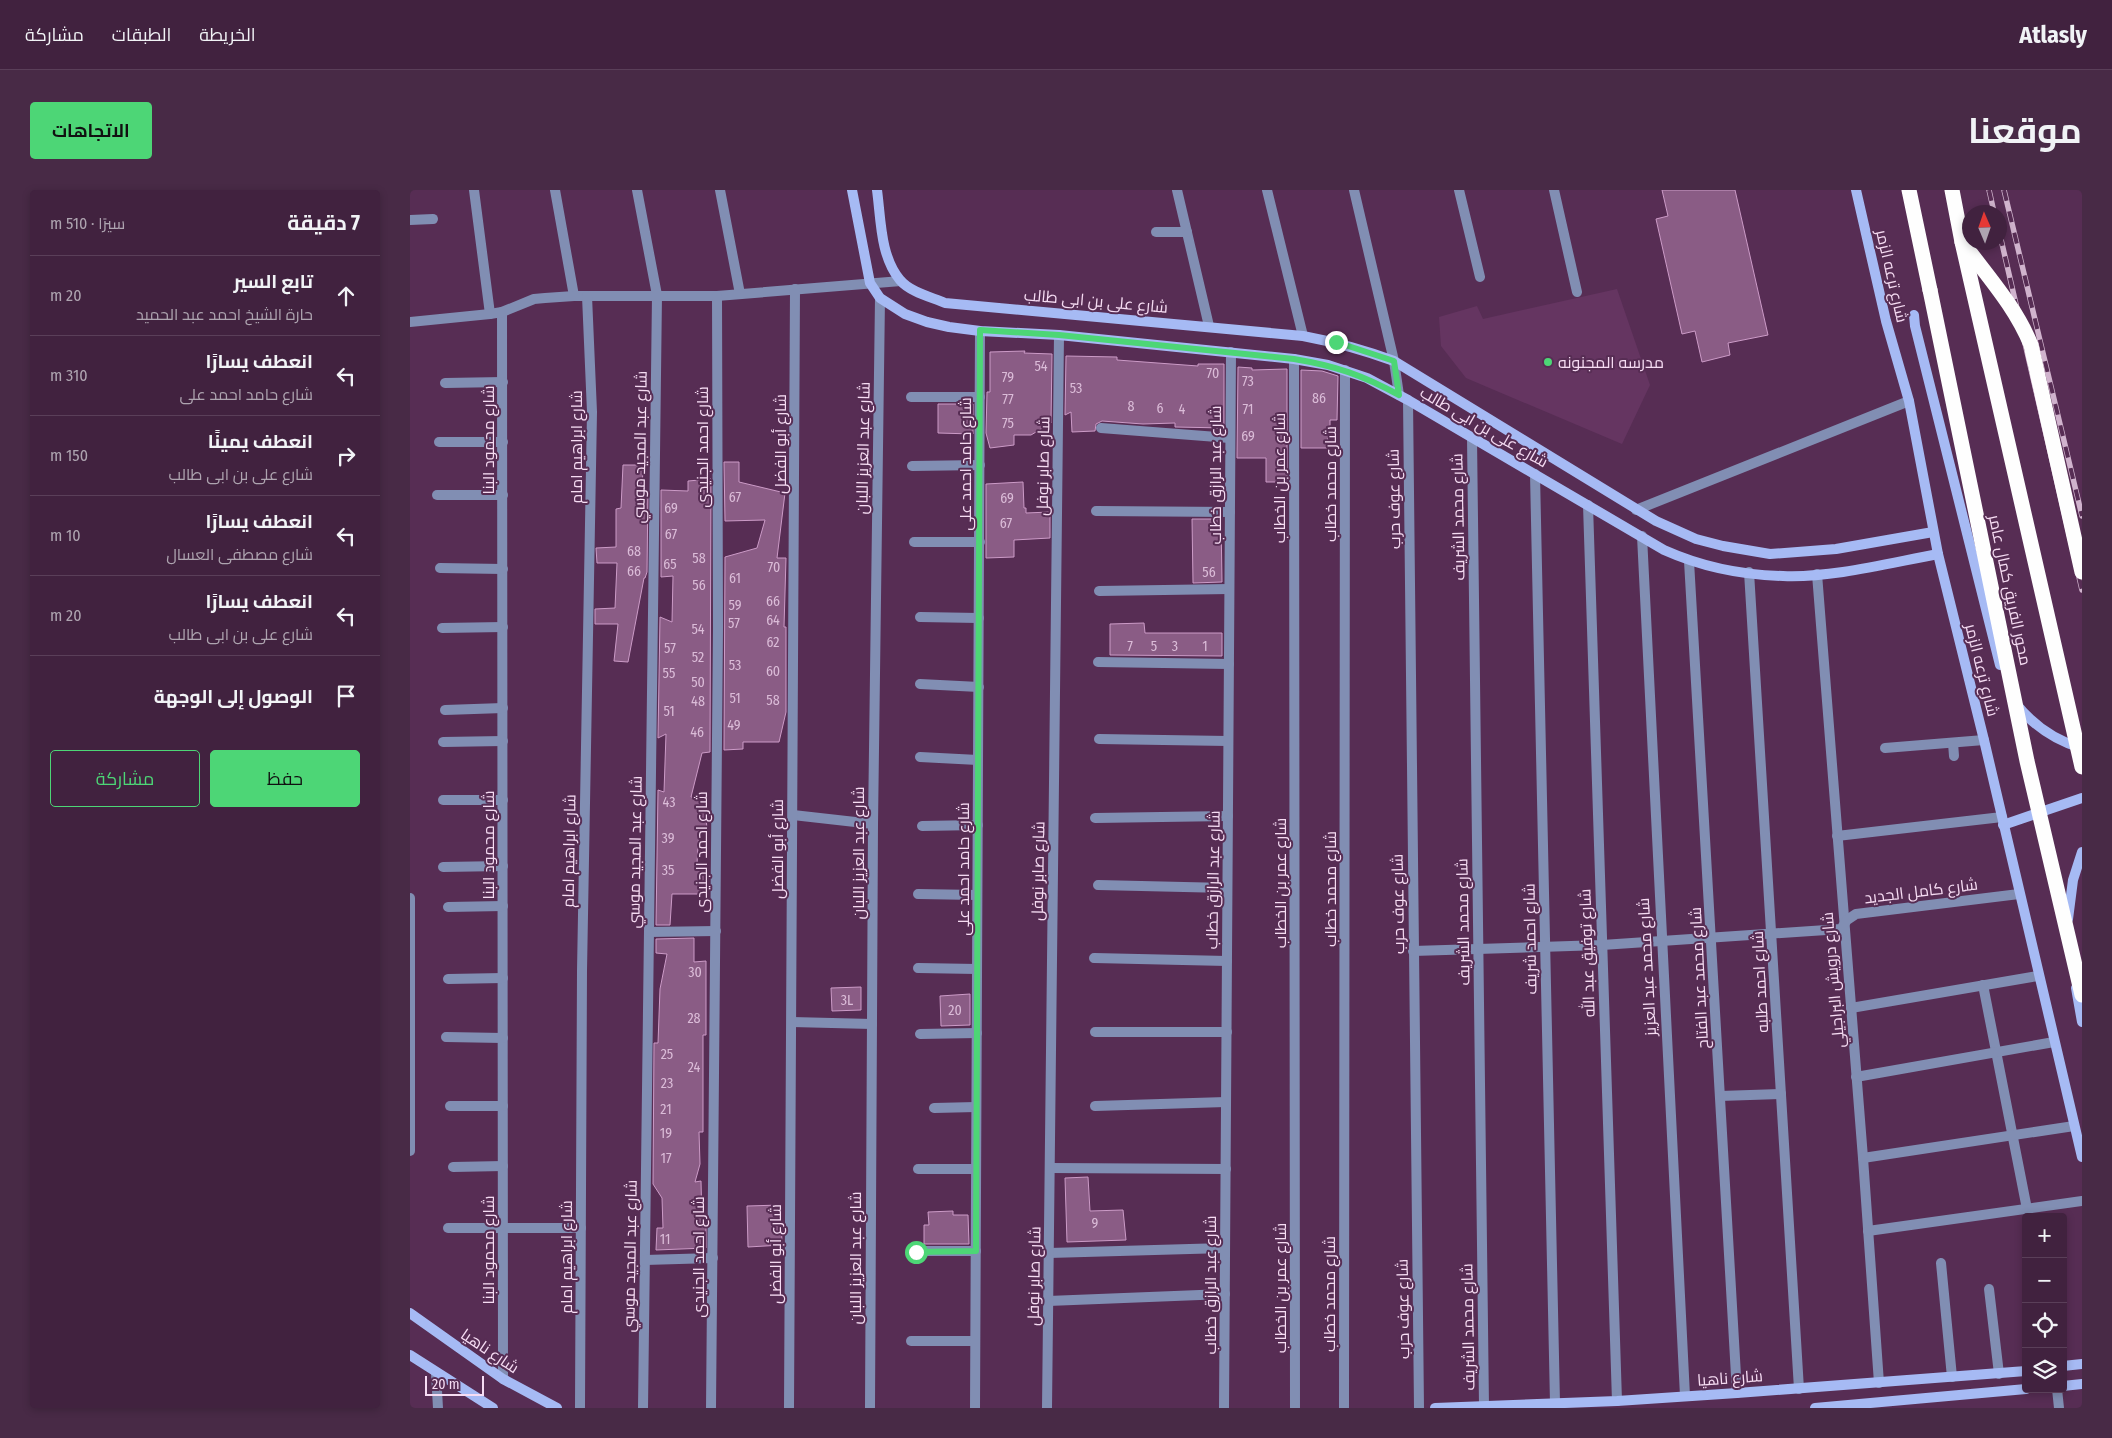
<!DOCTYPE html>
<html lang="ar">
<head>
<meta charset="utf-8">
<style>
	:root { --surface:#41223f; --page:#482a46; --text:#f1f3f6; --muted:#aea4b0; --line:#5a3f59; --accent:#4dd676 }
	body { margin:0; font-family:"Fira Sans Condensed",Cairo,sans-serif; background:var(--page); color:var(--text); direction:rtl }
	.controls { position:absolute; right:15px; bottom:15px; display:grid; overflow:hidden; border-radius:5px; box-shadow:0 2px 8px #0003 }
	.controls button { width:45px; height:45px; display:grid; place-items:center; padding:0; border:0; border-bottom:1px solid var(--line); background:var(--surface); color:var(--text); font:25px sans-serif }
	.compass { position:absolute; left:1552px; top:15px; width:45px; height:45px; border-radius:50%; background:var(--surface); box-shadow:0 2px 8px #0003; rotate:358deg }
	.scale { position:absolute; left:15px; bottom:12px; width:59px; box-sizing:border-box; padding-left:5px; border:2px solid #f6dcf3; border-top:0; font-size:14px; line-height:18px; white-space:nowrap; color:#f6dcf3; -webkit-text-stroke:4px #572d54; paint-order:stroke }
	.stop { position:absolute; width:15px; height:15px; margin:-11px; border:4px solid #4dd676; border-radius:50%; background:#fff }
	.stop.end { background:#4dd676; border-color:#fff; box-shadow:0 1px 5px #0008 }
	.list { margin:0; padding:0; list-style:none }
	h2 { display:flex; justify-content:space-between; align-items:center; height:65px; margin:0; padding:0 20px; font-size:21px }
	h2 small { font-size:16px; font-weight:400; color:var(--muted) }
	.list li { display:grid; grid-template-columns:32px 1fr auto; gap:15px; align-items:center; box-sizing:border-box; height:80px; padding:0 20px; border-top:1px solid var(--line) }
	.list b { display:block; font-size:19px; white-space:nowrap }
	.list p { margin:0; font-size:16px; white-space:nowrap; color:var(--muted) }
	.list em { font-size:16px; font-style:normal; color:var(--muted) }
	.actions { display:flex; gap:10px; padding:15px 20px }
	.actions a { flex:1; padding:11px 0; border:1px solid var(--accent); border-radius:5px; text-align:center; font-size:18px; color:var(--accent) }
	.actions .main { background:var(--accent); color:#111 }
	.icon { flex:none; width:28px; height:28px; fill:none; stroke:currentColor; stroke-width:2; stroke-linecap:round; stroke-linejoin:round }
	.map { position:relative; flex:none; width:1672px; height:1218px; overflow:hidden; direction:ltr; border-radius:5px }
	header { display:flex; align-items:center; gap:30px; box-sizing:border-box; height:70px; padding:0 25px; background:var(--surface); border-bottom:1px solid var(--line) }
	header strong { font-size:24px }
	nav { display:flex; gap:28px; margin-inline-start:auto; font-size:18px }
	.intro { display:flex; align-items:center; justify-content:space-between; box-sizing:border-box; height:120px; padding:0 30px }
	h1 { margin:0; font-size:35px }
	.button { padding:12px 22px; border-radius:5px; background:var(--accent); color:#111; font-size:18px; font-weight:700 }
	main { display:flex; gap:30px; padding:0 30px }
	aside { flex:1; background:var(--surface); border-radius:5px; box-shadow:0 2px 8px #0003 }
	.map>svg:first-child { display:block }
	.built { fill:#653561 }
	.building { fill:#8a5c85; stroke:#cc9bc7 }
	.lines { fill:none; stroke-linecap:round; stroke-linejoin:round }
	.street { stroke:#818eb3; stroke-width:10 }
	.secondary { stroke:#a6baf4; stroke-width:10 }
	.highway { stroke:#fefefe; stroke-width:15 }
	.rail-casing { stroke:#d0b3cd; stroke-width:5.5 }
	.rail { stroke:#572d54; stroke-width:4; stroke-dasharray:11; stroke-linecap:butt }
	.highway-bridge { stroke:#fefefe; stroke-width:15 }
	.route { stroke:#4dd676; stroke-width:6 }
	.poi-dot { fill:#4dd676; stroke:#572d54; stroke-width:2 }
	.labels { text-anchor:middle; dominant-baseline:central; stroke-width:4; stroke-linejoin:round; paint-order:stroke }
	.number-label { font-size:14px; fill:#dbbcd8 }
	.street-label { font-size:16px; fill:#f6dcf3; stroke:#572d54 }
	.poi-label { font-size:16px; fill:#f6dcf3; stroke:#572d54; text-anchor:start }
</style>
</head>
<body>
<header>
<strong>Atlasly</strong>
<nav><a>الخريطة</a><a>الطبقات</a><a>مشاركة</a></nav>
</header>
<div class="intro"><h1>موقعنا</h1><a class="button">الاتجاهات</a></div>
<main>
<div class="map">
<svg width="1672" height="1218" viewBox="0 0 1672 1218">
	<rect width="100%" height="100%" fill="#572d54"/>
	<path class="built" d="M1207,99L1240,195L1212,254L1056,188L1031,156L1029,127L1067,116L1073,129Z"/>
	<g class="building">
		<path d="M1252,0H1325L1358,145L1318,153L1320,165L1292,172L1285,141L1272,144L1246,29L1258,26Z"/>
		<path d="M615,161L614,163L642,164L641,233L621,245H604V255L580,258L576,243L577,202H580V162Z"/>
		<path d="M656,166L707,167V170L788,176V174H814V238L765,237V233L733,234L692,231L686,234L685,241L662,242L661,222L655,225Z"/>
		<path d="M828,177L842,178V180L877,179V292H856V268H827Z"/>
		<path d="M891,180L912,181L928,186L927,230H920V244L918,246L917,258H891Z"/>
		<path d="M528,214H563V244L528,243Z"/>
		<path d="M314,272H329V292L375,303L367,368H376L374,437H376V522L369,552H333V559L314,560L315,367L347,358L355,330L315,331Z"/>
		<path d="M213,275H234L231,300H238L237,382L235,388H234L218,472L204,471L208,434H185V419L205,418L207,373H187L186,358L206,357V319L211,318Z"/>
		<path d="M301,289L300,562L292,563L281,607L295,609L297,641L289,639L287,674H296V704H262L260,735H246L248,600L254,602L256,544L248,548L250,427L262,432L263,386L251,387V300L278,301V291Z"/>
		<path d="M613,292L614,318H616V323L640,322V348L604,350V367L576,368V294Z"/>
		<path d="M782,329H811L812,392L783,393Z"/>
		<path d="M734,433L735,443H812V466L700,465V434Z"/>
		<path d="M284,748V772L296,771V845H293V942H289L290,974L285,992L291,991L292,1033L296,1032V1058L246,1060L247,1038H253L252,1008L243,994L244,853H248L250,799L257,764L246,763V749Z"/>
		<path d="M451,797V820L422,821L421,798Z"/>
		<path d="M560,804V835L531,836L530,806Z"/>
		<path d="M678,987L680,1021L713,1020L716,1050L657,1052L655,988Z"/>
		<path d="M371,1015L372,1055L338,1057L337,1016Z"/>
		<path d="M543,1021V1025H558L559,1054H514V1035H519L518,1022Z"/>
	</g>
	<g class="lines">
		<g class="street">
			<path d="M64,0L80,124"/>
			<path d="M145,0L164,106"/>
			<path d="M227,0L247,105L233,1218"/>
			<path d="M310,0L330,104"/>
			<path d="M767,0L799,136"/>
			<path d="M857,0L893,146"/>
			<path d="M944,0L984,171L989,205"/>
			<path d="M1049,0L1070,87"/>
			<path d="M1144,0L1167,102"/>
			<path d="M0,30L23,29"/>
			<path d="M746,42H777"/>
			<path d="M92,122L93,1189"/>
			<path d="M0,132L80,124L92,122L124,109L135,108L164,106H307L491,91"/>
			<path d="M884,169L885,1218"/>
			<path d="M35,193L93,192"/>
			<path d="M501,207H570"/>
			<path d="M998,210L1009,1218"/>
			<path d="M691,238L820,248"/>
			<path d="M1062,248L1074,1216"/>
			<path d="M29,252H93"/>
			<path d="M502,276L570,275"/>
			<path d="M1125,284L1145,1213"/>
			<path d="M27,305H93"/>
			<path d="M1178,315L1207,1211"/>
			<path d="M1226,320L1499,211"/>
			<path d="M686,321L820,322"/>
			<path d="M1232,346L1275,1206"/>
			<path d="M504,352H570"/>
			<path d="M1279,371L1327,1203"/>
			<path d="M30,378L93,379"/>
			<path d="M1339,382L1389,1199"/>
			<path d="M1407,384L1453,968L1469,1193"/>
			<path d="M689,401L819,399"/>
			<path d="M510,427L569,428"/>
			<path d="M32,438L93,437"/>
			<path d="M688,472L819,474"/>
			<path d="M510,494L569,497"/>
			<path d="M35,520L93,518"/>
			<path d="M689,549L818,551"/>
			<path d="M33,552L93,551"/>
			<path d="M1543,553L1544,566"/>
			<path d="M1475,558L1574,550"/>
			<path d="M510,567L568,570"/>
			<path d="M33,610H93"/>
			<path d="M383,625L463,634"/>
			<path d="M685,628L818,626"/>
			<path d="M512,636L568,635"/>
			<path d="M1427,646L1592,627"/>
			<path d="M33,677L93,676"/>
			<path d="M688,695L817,698"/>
			<path d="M508,704L567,705"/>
			<path d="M0,708V961"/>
			<path d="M38,717L93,716"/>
			<path d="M239,742L306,741"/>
			<path d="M1003,761L1192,755L1431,739L1437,730L1446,724L1609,704"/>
			<path d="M684,768L817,771"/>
			<path d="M508,778L567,779"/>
			<path d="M38,789L93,788"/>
			<path d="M1573,795L1617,1019"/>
			<path d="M1441,818L1628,786"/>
			<path d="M382,832L462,834"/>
			<path d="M685,842H817"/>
			<path d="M510,844L567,843"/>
			<path d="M36,847L93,848"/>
			<path d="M1446,887L1644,852"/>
			<path d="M1310,906L1371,904"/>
			<path d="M40,916H93"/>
			<path d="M685,916L816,912"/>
			<path d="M524,918L566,917"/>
			<path d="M1453,968L1664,936"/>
			<path d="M43,977L93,976"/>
			<path d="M640,978L816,979"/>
			<path d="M508,979H566"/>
			<path d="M38,1038H171"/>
			<path d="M1458,1041L1672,1011"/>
			<path d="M506,1061H566"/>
			<path d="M639,1063L815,1058"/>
			<path d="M235,1070L303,1068"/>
			<path d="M1531,1073L1542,1187"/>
			<path d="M1579,1099L1589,1184"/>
			<path d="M638,1111L815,1104"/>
			<path d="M501,1151H565"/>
			<path d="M26,1183L28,1218"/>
			<path d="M1647,1199L1649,1218"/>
			<path d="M170,1218L172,781L182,222L177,106"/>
			<path d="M301,1218L308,438L307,106"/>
			<path d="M379,1218L385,99"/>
			<path d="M460,1218L463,634L470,108"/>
			<path d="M565,1218L570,141"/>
			<path d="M637,1218L649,145"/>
			<path d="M814,1218L821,162"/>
			<path d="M934,1218L935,180"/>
		</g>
		<g class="secondary">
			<path d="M442,0L460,93L470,108L495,124L517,132L539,137L570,141L649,145L884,169L918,175L957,188L998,210L1254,360C1292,377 1331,385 1373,386C1422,388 1479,373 1528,364"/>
			<path d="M467,0C471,29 470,66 490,90C500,102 521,107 535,113L893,146C925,152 954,160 984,171L1246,331L1286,349L1313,356L1360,364L1426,359L1523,342"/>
			<path d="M1446,0L1476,131L1499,211L1528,364L1574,550L1672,967"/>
			<path d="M1504,125L1505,136L1590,475"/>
			<path d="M1606,514C1624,536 1644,550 1671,558"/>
			<path d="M1593,635L1672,608"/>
			<path d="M1658,729L1663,690L1672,662"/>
			<path d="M1666,798L1672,832"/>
			<path d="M0,1123L93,1189L147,1218"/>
			<path d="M0,1165L83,1218"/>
			<path d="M1653,1176L1672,1174"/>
			<path d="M1653,1196L1672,1194"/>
			<path d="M1025,1218L1207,1211L1327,1203L1616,1181"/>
			<path d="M1405,1218L1616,1199"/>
		</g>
		<g class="highway">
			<path d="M1499,0L1520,100"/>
			<path d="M1542,0L1552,52"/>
		</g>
		<g class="rail-casing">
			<g id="rail">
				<path d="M1579,0L1584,22"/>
				<path d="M1594,0L1672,326"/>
				<path d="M1590,45L1672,400"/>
			</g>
		</g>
		<use href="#rail" class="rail"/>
		<g class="highway-bridge">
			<path d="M1552,52L1672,577"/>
			<path d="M1556,57C1580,89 1606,118 1621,155L1672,382"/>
			<path d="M1520,100L1617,571L1672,805"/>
		</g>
	</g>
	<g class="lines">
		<path class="route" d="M506,1062L566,1061L570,140L649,145L884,169C926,176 952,185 989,205L984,171L926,152"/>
	</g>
	<circle class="poi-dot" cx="1138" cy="172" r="5"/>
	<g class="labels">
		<g class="number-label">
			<text x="631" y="176">54</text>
			<text x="803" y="183">70</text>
			<text x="598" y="187">79</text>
			<text x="838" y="191">73</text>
			<text x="666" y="198">53</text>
			<text x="909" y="208">86</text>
			<text x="598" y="209">77</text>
			<text x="721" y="216">8</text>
			<text x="750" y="218">6</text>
			<text x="772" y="219">4</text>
			<text x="838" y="219">71</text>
			<text x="598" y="233">75</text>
			<text x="838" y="246">69</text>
			<text x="325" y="307">67</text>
			<text x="597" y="308">69</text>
			<text x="261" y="318">69</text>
			<text x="596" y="333">67</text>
			<text x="261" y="344">67</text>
			<text x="224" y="361">68</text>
			<text x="289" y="368">58</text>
			<text x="260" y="374">65</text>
			<text x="364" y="377">70</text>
			<text x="224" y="381">66</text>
			<text x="799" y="382">56</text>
			<text x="325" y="388">61</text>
			<text x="289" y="395">56</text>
			<text x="363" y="411">66</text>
			<text x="325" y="415">59</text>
			<text x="363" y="430">64</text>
			<text x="324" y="433">57</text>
			<text x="288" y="439">54</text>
			<text x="363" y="452">62</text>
			<text x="720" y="456">7</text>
			<text x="744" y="456">5</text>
			<text x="765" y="456">3</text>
			<text x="795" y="456">1</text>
			<text x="260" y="458">57</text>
			<text x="288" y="467">52</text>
			<text x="325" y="475">53</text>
			<text x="363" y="481">60</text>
			<text x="259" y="483">55</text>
			<text x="288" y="492">50</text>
			<text x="325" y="508">51</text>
			<text x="363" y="510">58</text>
			<text x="288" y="511">48</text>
			<text x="259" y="521">51</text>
			<text x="324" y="535">49</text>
			<text x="287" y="542">46</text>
			<text x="259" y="612">43</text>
			<text x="258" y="648">39</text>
			<text x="258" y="680">35</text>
			<text x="285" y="782">30</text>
			<text x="437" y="810">3L</text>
			<text x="545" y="820">20</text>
			<text x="284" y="828">28</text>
			<text x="257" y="864">25</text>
			<text x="284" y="877">24</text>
			<text x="257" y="893">23</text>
			<text x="256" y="919">21</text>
			<text x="256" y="943">19</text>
			<text x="256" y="968">17</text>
			<text x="685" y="1033">9</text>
			<text x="255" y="1049">11</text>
		</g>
		<g class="street-label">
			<text transform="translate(1482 86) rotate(77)">شارع ترعه الزمر</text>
			<text transform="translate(686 111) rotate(5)">شارع على بن ابى طالب</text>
			<text transform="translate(1074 237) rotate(30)">شارع على بن ابى طالب</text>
			<text transform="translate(78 250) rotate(-90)">شارع محمود البنا</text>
			<text transform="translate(370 254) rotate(-90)">شارع أبو الفضل</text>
			<text transform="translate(166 257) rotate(-90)">شارع ابراهيم امام</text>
			<text transform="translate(230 257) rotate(-89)">شارع عبد المجيد موسي</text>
			<text transform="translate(292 257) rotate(-90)">شارع احمد الجنيدى</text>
			<text transform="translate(453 258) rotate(-89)">شارع عبد العزيز اللبان</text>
			<text transform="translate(555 274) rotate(-90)">شارع حامد احمد على</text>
			<text transform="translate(633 276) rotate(-89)">شارع صابر نوفل</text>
			<text transform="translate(805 285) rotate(-90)">شارع عبد الرازق خطاب</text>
			<text transform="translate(869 288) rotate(-90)">شارع عمر بن الخطاب</text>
			<text transform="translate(920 294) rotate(-90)">شارع محمد خطاب</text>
			<text transform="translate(984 309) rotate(-91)">شارع عوف حرب</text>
			<text transform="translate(1048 327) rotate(-91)">شارع محمد الشريف</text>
			<text transform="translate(1600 400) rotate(78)">محور الفريق كمال عامر</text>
			<text transform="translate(1572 480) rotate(76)">شارع ترعه الزمر</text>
			<text transform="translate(78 655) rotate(-90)">شارع محمود البنا</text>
			<text transform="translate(367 659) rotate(-90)">شارع أبو الفضل</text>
			<text transform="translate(159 661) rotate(-89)">شارع ابراهيم امام</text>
			<text transform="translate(225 662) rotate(-89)">شارع عبد المجيد موسي</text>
			<text transform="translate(291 662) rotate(-90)">شارع احمد الجنيدى</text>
			<text transform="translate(448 663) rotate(-90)">شارع عبد العزيز اللبان</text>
			<text transform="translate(553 679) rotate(-90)">شارع حامد احمد على</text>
			<text transform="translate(628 681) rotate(-89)">شارع صابر نوفل</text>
			<text transform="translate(803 690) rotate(-89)">شارع عبد الرازق خطاب</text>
			<text transform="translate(870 693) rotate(-90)">شارع عمر بن الخطاب</text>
			<text transform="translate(920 699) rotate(-90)">شارع محمد خطاب</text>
			<text transform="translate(1511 701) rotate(-7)">شارع كامل الجديد</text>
			<text transform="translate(988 714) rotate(-91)">شارع عوف حرب</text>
			<text transform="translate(1053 732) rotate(-91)">شارع محمد الشريف</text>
			<text transform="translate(1120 749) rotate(-91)">شارع احمد شريف</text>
			<text transform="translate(1177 763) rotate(-92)">شارع توفيق عبد الله</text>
			<text transform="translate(1237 777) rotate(-93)">شارع محمد عبد العزيز</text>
			<text transform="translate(1289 788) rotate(-93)">شارع محمد عبد الفتاح</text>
			<text transform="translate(1423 790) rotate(-95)">شارع درويش البراجيلي</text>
			<text transform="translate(1350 792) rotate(-93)">شارع احمد طلبه</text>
			<text transform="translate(78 1060) rotate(-90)">شارع محمود البنا</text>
			<text transform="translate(365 1064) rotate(-90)">شارع أبو الفضل</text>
			<text transform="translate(220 1066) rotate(-89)">شارع عبد المجيد موسي</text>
			<text transform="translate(156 1067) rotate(-90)">شارع ابراهيم امام</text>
			<text transform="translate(288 1067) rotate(-90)">شارع احمد الجنيدى</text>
			<text transform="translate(445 1068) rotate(-90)">شارع عبد العزيز اللبان</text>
			<text transform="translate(624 1086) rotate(-89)">شارع صابر نوفل</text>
			<text transform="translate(800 1095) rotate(-90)">شارع عبد الرازق خطاب</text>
			<text transform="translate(870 1098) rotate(-90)">شارع عمر بن الخطاب</text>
			<text transform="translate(919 1104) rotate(-90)">شارع محمد خطاب</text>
			<text transform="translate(993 1119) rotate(-91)">شارع عوف حرب</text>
			<text transform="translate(1058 1137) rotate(-91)">شارع محمد الشريف</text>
			<text transform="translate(80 1161) rotate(34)">شارع ناهيا</text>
			<text transform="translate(1320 1188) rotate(-4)">شارع ناهيا</text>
		</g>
		<g class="poi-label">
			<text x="1148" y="172">مدرسه المجنونه</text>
		</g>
	</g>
</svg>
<div class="controls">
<button>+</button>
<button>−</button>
<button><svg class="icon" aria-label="locate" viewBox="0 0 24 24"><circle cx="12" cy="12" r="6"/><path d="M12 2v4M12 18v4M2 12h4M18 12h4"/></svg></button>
<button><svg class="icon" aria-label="layers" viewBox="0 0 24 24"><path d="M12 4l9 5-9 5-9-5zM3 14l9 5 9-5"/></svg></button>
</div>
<svg class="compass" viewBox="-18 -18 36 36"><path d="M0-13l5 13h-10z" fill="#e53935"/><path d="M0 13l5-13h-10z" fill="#aea4b0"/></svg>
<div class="scale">20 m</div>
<div class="stop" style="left:506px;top:1062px"></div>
<div class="stop end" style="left:926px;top:152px"></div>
</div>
<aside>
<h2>7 دقيقة<small>سيرًا · 510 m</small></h2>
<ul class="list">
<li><svg class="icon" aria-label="ahead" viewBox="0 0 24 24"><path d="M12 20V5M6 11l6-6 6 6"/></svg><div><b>تابع السير</b><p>حارة الشيخ احمد عبد الحميد</p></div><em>20 m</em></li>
<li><svg class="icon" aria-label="left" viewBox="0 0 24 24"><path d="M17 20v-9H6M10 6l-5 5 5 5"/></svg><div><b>انعطف يسارًا</b><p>شارع حامد احمد على</p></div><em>310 m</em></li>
<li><svg class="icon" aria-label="right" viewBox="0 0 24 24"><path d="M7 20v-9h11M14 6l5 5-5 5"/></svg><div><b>انعطف يمينًا</b><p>شارع على بن ابى طالب</p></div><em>150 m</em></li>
<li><svg class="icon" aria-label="left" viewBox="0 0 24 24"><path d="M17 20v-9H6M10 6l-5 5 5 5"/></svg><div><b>انعطف يسارًا</b><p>شارع مصطفى العسال</p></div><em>10 m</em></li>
<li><svg class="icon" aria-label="left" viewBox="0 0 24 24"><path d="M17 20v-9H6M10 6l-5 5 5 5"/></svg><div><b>انعطف يسارًا</b><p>شارع على بن ابى طالب</p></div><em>20 m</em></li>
<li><svg class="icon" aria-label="arrive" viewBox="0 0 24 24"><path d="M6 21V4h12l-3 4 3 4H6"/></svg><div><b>الوصول إلى الوجهة</b></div></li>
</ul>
<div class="actions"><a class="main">حفظ</a><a>مشاركة</a></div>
</aside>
</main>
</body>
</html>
